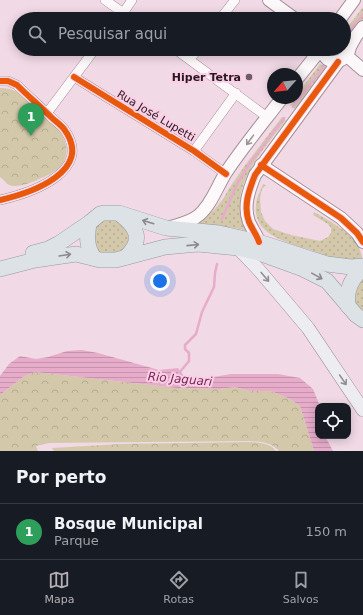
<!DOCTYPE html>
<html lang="pt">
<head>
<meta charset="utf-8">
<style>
	:root { --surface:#171b24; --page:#242831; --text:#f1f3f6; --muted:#9ea1a6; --line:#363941; --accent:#b6afb5 }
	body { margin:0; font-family:"DejaVu Sans",sans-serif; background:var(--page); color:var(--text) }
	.controls { position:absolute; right:12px; bottom:12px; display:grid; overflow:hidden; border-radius:8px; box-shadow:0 2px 10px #0003 }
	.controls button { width:36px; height:36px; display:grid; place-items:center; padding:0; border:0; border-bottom:1px solid var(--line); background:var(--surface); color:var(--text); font:20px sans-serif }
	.compass { position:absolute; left:267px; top:68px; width:36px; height:36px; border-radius:50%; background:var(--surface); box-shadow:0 2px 10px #0003; rotate:243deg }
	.you { position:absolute; left:160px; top:281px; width:14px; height:14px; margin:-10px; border:3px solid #fff; border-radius:50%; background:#1a73e8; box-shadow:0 0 0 6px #1a73e833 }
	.badge { display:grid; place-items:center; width:26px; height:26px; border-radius:50%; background:var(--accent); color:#fff; font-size:13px; font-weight:700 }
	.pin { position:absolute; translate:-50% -33px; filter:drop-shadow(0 1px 2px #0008) }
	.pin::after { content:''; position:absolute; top:21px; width:14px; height:12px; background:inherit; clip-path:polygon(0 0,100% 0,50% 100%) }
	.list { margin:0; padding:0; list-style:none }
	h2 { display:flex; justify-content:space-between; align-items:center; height:52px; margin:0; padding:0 16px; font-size:17px }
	h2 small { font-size:13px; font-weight:400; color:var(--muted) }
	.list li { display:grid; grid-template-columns:26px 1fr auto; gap:12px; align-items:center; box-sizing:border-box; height:56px; padding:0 16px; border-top:1px solid var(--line) }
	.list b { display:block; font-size:15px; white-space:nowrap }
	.list p { margin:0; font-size:13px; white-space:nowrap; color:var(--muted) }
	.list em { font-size:13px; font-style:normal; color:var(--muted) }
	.icon { flex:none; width:22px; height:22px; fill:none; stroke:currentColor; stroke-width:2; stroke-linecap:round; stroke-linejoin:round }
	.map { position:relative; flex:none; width:363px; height:451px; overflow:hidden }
	.search { position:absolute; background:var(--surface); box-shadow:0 2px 10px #0003; left:12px; right:12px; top:12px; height:44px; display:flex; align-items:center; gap:10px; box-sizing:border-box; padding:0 14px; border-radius:22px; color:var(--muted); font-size:15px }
	.sheet { height:108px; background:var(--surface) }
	nav { display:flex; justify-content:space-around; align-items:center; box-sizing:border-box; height:56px; border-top:1px solid var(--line); background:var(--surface); font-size:11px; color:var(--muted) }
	nav a { display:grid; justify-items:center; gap:2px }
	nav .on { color:var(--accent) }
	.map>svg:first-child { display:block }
	.grass { fill:url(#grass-dots) }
	.park { fill:url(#park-crowns) }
	.water { fill:url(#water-rules) }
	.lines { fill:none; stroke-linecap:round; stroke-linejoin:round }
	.stream { stroke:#e6acca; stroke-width:2.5 }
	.minor-casing { stroke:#a4929b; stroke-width:10 }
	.tertiary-casing { stroke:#a4929b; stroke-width:14 }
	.secondary-casing { stroke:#a4929b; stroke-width:14 }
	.primary-casing { stroke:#9699a4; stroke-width:16 }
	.minor { stroke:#fdf9fb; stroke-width:9 }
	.tertiary { stroke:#fdf9fb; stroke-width:12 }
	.secondary { stroke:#ededf1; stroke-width:13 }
	.primary { stroke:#dde2e6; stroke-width:15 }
	.cycleway-casing { stroke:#fbcfe5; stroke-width:8 }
	.cycleway { stroke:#e8590c; stroke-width:6 }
	.oneway { stroke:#9d9499 }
	.oneway2 { stroke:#8c888d }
	.oneway3 { stroke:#948e93 }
	.poi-dot { fill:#6e5c66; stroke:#fbcfe5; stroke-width:1.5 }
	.labels { text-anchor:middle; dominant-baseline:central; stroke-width:4; stroke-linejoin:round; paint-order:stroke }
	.poi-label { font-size:11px; font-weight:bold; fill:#281921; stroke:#fbcfe5; text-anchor:end }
	.street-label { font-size:11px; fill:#281921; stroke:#fbcfe5 }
	.water-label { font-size:12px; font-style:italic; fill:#7a2759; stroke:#fbcfe5 }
</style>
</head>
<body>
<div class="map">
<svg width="363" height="451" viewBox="0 0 363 451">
	<defs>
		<pattern id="grass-dots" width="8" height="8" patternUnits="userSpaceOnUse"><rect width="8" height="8" fill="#d4c8ab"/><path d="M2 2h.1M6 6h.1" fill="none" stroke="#b6ab93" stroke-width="1.8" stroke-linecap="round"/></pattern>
		<pattern id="park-crowns" width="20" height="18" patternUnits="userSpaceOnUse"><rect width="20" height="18" fill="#d4c8ab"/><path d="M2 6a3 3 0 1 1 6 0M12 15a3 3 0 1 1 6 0" fill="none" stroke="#b6ab93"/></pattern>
		<pattern id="water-rules" width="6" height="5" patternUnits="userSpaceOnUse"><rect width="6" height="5" fill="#e6acca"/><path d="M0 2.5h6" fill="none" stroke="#c593ad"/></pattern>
	</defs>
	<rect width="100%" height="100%" fill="#f1d9e5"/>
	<g class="grass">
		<path d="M363,7V20L353,33L347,28Z"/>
		<path d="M320,64L326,67L295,109L290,105L295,98H297V95Z"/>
		<path d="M282,117L286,120C269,143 241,172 240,202C239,212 244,221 248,231L230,227L195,226L214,210L223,199L232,184L246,164Z"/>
		<path d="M263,184L266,185L262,189L260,198L261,212L265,221L273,229L291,235L320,241L328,237L331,233V228L328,224L313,215L314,212C331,222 363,237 362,261L348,266C335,260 323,254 311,250C289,243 252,235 256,205C256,198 261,190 263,184Z"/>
		<path d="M106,219L118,220C132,235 132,240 118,254L99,252L94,248L95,225Z"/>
		<path d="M363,273V315L356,309L352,288Z"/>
	</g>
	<g class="park">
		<path d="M0,88C18,88 24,97 37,108C52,120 77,143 62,164C57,171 47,176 39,179C31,183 18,188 9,185C6,183 3,179 0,177Z"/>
		<path d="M35,372L177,388L219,389L235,387L250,391H271L290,399L300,406L314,451H279C271,442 261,442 250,441L49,443L36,446L38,451H0V395L23,377Z"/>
		<path d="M252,442C261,443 270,443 276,451H54L52,448L121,444Z"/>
	</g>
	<path class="water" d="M82,350L98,353L159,370L178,368L184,376L207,378L231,374H278L300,378L313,389L320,406H318V436H325L333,451H314L300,406L290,399L271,391H250L235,387L219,389L177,388L35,372L23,377L0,395V376L9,364L20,356L36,359L48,357L67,351Z"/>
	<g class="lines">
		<g class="stream">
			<path d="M350,31L363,14"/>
			<path d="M293,107L324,66"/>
			<path d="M222,219L237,184L248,166L284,118"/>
			<path d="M179,373L189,361V353L185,349V345L196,334L202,312L214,287L215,273L217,264"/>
		</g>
		<g class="minor-casing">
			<g id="minor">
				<path d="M105,0L132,19"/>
				<path d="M119,19L132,0"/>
				<path d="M220,19L235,0"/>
				<path d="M175,49L267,117"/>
				<path d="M190,59L198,49"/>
				<path d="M74,77L194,151L226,174"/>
				<path d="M0,81H8L17,85C28,96 40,106 51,117C55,121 61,125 64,129C95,171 31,193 0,200"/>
				<path d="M47,113L95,49"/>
				<path d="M194,151L236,93"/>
			</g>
		</g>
		<g class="tertiary-casing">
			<g id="tertiary">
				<path d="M269,0L295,19"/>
				<path d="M340,19L354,0"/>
				<path d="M350,47L356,36L363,27"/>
				<path d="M322,49C327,76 363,54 344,37"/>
				<path d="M347,56L363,70"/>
				<path d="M297,79L321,49"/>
				<path d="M261,165L341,218L357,233L363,242"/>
				<path d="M171,227C180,224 191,222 199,215C211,205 217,187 225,174C242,148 263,123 282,98"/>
				<path d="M259,242C257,235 252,229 249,222C243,206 249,190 255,175L338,62"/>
			</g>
		</g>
		<g class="secondary-casing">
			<path id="secondary" d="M238,248L258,269L308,328L363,410"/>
		</g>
		<g class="primary-casing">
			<g id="primary">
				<path d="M120,214C137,228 144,239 126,257"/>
				<path d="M89,223C87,237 86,246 94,258"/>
				<path d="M33,253L48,249L58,244L89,223L100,214L104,213H119L166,228L219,233L259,242L327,264L351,267L363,266"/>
				<path d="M0,269L35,260L76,254L100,260H116L165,247L198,244L238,248L259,253L303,269L327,281L356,315L363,320"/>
				<path d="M348,306C346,291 351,278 363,269"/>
			</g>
		</g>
		<use href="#minor" class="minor"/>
		<use href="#tertiary" class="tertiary"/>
		<use href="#secondary" class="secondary"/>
		<use href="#primary" class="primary"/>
		<g class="cycleway-casing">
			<g id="cycleway">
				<path d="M74,77L194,151L226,174"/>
				<path d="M0,81H8L17,85C28,96 40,106 51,117C55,121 61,125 64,129C95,171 31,193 0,200"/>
				<path d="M261,165L341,218L357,233L363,242"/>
				<path d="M259,242C257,235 252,229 249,222C243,206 249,190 255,175L338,62"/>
			</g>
		</g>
		<use href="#cycleway" class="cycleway"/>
	</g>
	<defs><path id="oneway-shaft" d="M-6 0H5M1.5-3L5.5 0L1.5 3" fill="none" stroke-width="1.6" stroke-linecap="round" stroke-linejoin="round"/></defs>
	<use class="oneway" href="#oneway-shaft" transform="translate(250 140) rotate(126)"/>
	<g class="oneway2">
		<use href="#oneway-shaft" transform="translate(148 222) rotate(-163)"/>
		<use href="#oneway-shaft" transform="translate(193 245) rotate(-6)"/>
		<use href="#oneway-shaft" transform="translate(65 255) rotate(-9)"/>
		<use href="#oneway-shaft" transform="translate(317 276) rotate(29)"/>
	</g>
	<g class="oneway3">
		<use href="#oneway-shaft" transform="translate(265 277) rotate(50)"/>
		<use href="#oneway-shaft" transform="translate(343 380) rotate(56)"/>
	</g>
	<circle class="poi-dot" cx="249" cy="77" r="4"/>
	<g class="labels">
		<g class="poi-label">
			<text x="241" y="77">Hiper Tetra</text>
		</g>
		<g class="street-label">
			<text transform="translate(156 116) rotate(31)">Rua José Lupetti</text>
		</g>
		<g class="water-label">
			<text transform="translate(180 379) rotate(5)">Rio Jaguari</text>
		</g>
	</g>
</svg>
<div class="controls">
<button><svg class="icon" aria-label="locate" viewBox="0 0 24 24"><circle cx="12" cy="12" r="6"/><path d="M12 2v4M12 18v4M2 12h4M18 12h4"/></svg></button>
</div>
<svg class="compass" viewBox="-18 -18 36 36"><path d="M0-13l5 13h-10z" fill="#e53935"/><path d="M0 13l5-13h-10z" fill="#9ea1a6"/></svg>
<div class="you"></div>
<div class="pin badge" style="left:31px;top:136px;background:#2e9e5b">1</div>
<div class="search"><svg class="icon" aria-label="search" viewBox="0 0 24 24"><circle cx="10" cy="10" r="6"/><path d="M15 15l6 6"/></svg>Pesquisar aqui</div>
</div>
<section class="sheet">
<h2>Por perto<small></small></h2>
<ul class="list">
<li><span class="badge" style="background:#2e9e5b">1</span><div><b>Bosque Municipal</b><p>Parque</p></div><em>150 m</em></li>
</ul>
</section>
<nav>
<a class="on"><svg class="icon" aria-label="map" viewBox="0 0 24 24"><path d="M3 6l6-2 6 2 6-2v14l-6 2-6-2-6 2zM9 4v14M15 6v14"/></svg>Mapa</a>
<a><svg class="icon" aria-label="directions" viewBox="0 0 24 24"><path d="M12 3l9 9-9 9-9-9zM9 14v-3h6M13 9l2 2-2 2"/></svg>Rotas</a>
<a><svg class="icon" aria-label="saved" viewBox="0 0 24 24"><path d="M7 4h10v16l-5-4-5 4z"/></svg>Salvos</a>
</nav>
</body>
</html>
